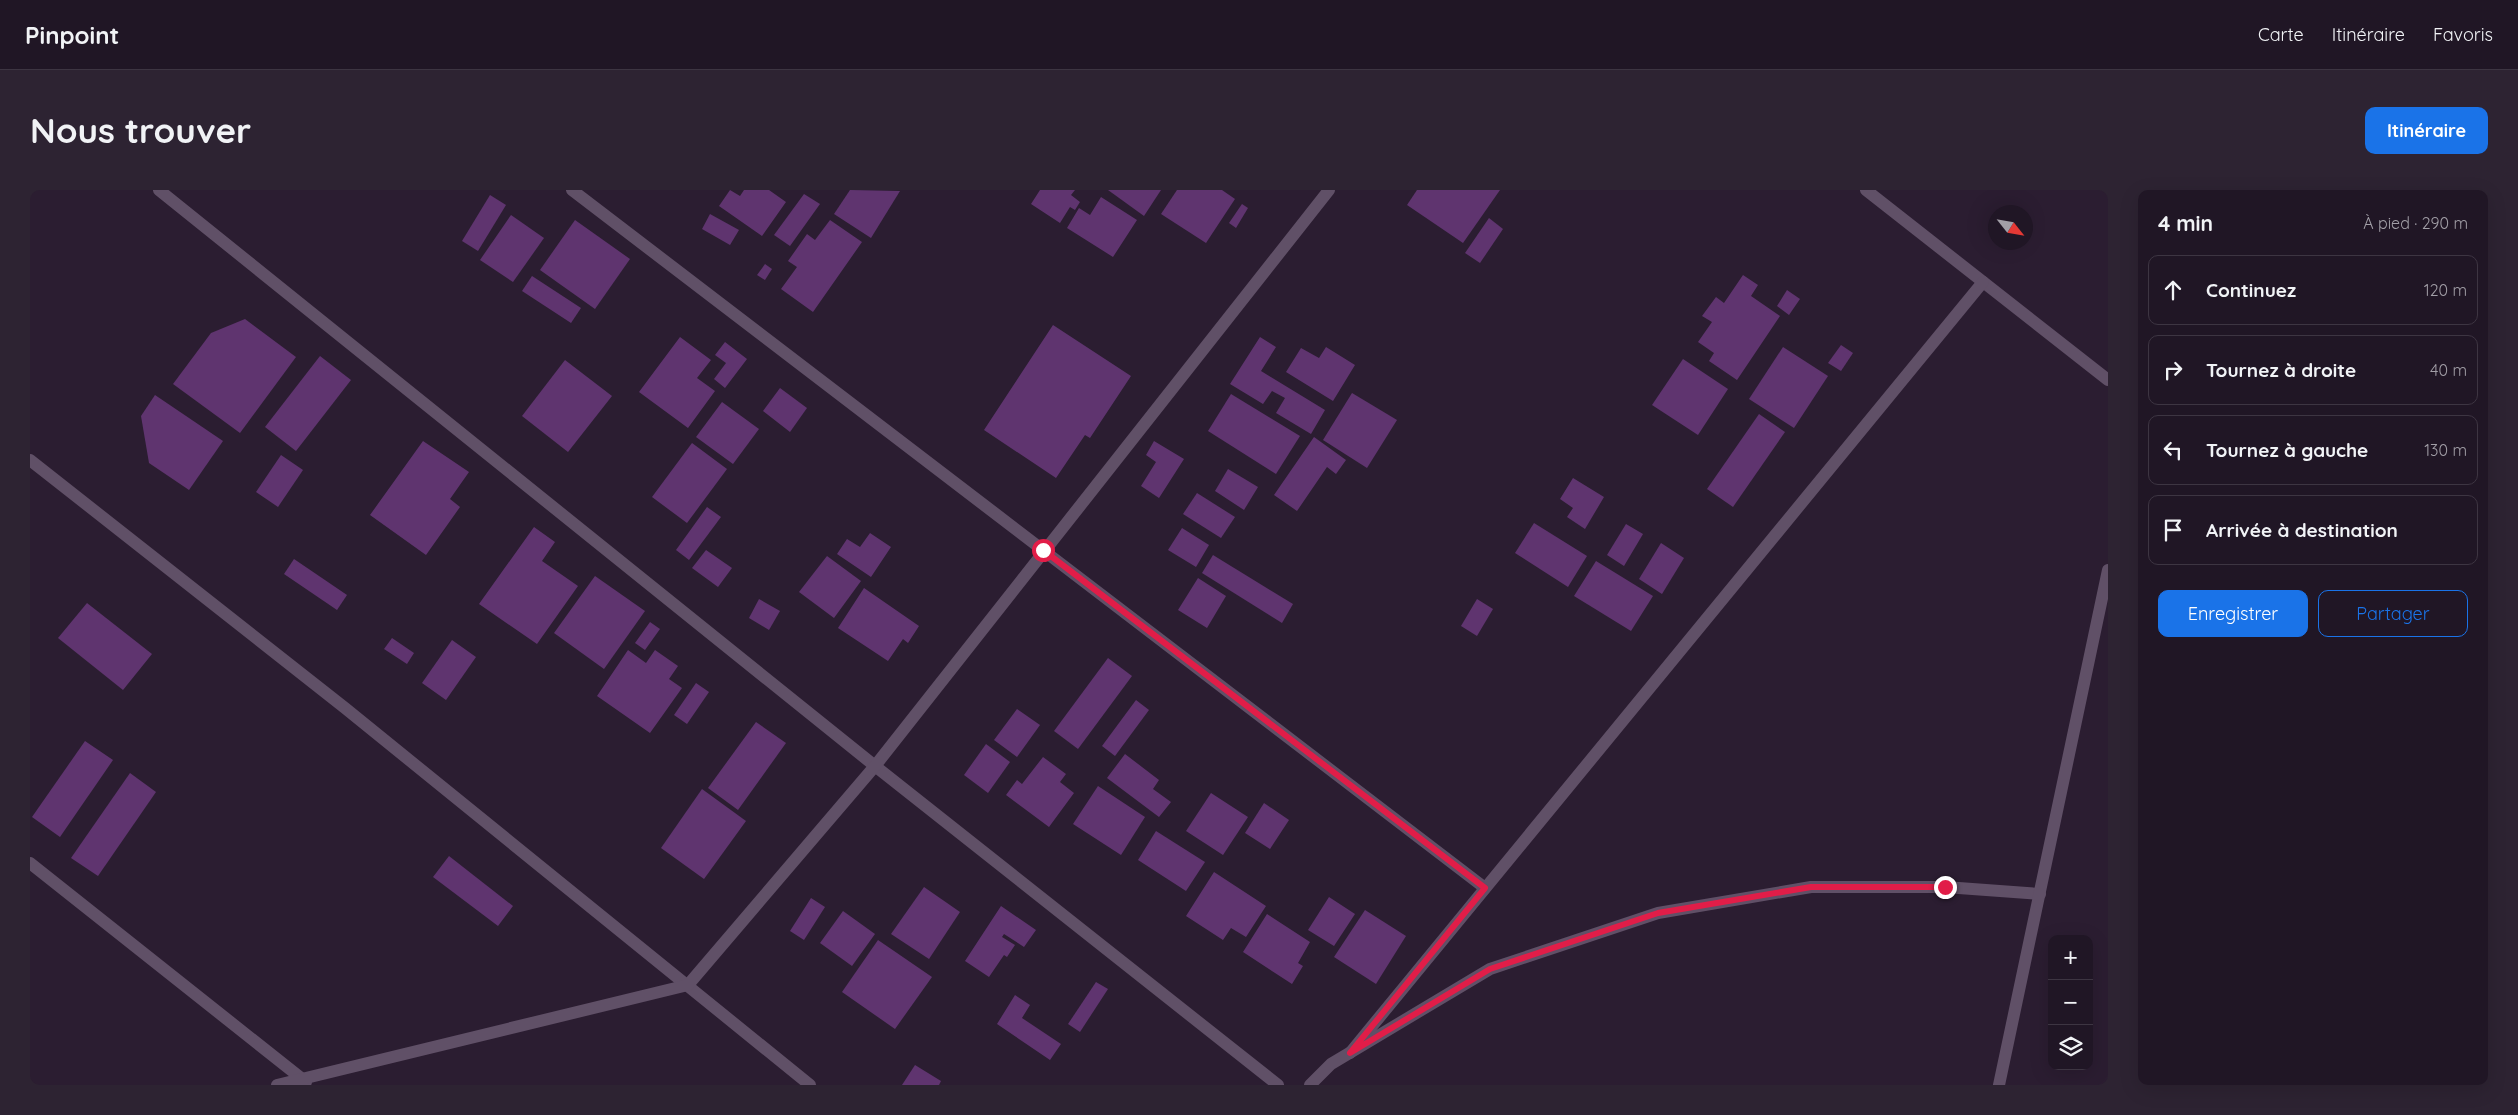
<!DOCTYPE html>
<html lang="fr">
<head>
<meta charset="utf-8">
<style>
	:root { --surface:#201625; --page:#2d2332; --text:#f1f3f6; --muted:#a29fa7; --line:#3d3542; --accent:#1a73e8 }
	body { margin:0; font-family:Quicksand,sans-serif; background:var(--page); color:var(--text) }
	.controls { position:absolute; right:15px; bottom:15px; display:grid; overflow:hidden; border-radius:10px; box-shadow:0 5px 20px #0002 }
	.controls button { width:45px; height:45px; display:grid; place-items:center; padding:0; border:0; border-bottom:1px solid var(--line); background:var(--surface); color:var(--text); font:25px sans-serif }
	.compass { position:absolute; left:1958px; top:15px; width:45px; height:45px; border-radius:50%; background:var(--surface); box-shadow:0 5px 20px #0002; rotate:121deg }
	.stop { position:absolute; width:15px; height:15px; margin:-11px; border:4px solid #e11d48; border-radius:50%; background:#fff }
	.stop.end { background:#e11d48; border-color:#fff; box-shadow:0 1px 5px #0008 }
	.list { margin:0; padding:0; list-style:none }
	h2 { display:flex; justify-content:space-between; align-items:center; height:65px; margin:0; padding:0 20px; font-size:21px }
	h2 small { font-size:16px; font-weight:400; color:var(--muted) }
	.list li { display:grid; grid-template-columns:32px 1fr auto; gap:15px; align-items:center; box-sizing:border-box; height:70px; margin:0 10px 10px; padding:0 10px; border:1px solid var(--line); border-radius:10px }
	.list b { display:block; font-size:19px; white-space:nowrap }
	.list em { font-size:16px; font-style:normal; color:var(--muted) }
	.actions { display:flex; gap:10px; padding:15px 20px }
	.actions a { flex:1; padding:11px 0; border:1px solid var(--accent); border-radius:10px; text-align:center; font-size:18px; color:var(--accent) }
	.actions .main { background:var(--accent); color:#fff }
	.icon { flex:none; width:28px; height:28px; fill:none; stroke:currentColor; stroke-width:2; stroke-linecap:round; stroke-linejoin:round }
	.map { position:relative; flex:none; width:2078px; height:895px; overflow:hidden; border-radius:10px }
	header { display:flex; align-items:center; gap:30px; box-sizing:border-box; height:70px; padding:0 25px; background:var(--surface); border-bottom:1px solid var(--line) }
	header strong { font-size:24px }
	nav { display:flex; gap:28px; margin-inline-start:auto; font-size:18px }
	.intro { display:flex; align-items:center; justify-content:space-between; box-sizing:border-box; height:120px; padding:0 30px }
	h1 { margin:0; font-size:35px }
	.button { padding:12px 22px; border-radius:10px; background:var(--accent); color:#fff; font-size:18px; font-weight:700 }
	main { display:flex; gap:30px; padding:0 30px }
	aside { flex:1; background:var(--surface); border-radius:10px; box-shadow:0 5px 20px #0002 }
	.map>svg:first-child { display:block }
	.building { fill:#5f346f }
	.lines { fill:none; stroke-linecap:round; stroke-linejoin:round }
	.minor { stroke:#605067; stroke-width:12 }
	.route { stroke:#e11d48; stroke-width:6 }
</style>
</head>
<body>
<header>
<strong>Pinpoint</strong>
<nav><a>Carte</a><a>Itinéraire</a><a>Favoris</a></nav>
</header>
<div class="intro"><h1>Nous trouver</h1><a class="button">Itinéraire</a></div>
<main>
<div class="map">
<svg width="2078" height="895" viewBox="0 0 2078 895">
	<rect width="100%" height="100%" fill="#2b1d31"/>
	<g class="building">
		<path d="M700,0L710,6L714,0H739L756,12L732,46L689,16Z"/>
		<path d="M820,0L870,1L841,48L804,24Z"/>
		<path d="M1010,0H1045L1041,5L1050,12L1045,20L1040,17L1030,33L1001,14Z"/>
		<path d="M1078,0H1131L1114,26Z"/>
		<path d="M1147,0H1192L1205,9L1176,53L1131,24Z"/>
		<path d="M1387,0H1470L1433,53L1377,15Z"/>
		<path d="M774,4L790,14L760,56L744,45Z"/>
		<path d="M460,5L476,15L448,61L432,51Z"/>
		<path d="M1071,7L1107,30L1083,67L1037,38L1049,18L1060,25Z"/>
		<path d="M1212,14L1218,18L1206,38L1199,33Z"/>
		<path d="M680,24L709,40L700,55L672,39Z"/>
		<path d="M481,25L514,48L483,92L450,70Z"/>
		<path d="M1459,28L1473,39L1450,73L1435,63Z"/>
		<path d="M545,30L600,69L565,119L510,80Z"/>
		<path d="M800,30L832,52L783,122L751,99L767,77L758,71L777,44L785,50Z"/>
		<path d="M735,74L742,79L735,90L727,85Z"/>
		<path d="M1713,85L1728,95L1721,106L1750,126L1707,190L1679,171L1684,163L1668,152L1682,132L1672,126L1686,107L1694,113Z"/>
		<path d="M502,86L551,118L541,133L492,101Z"/>
		<path d="M1757,100L1770,109L1759,125L1747,116Z"/>
		<path d="M215,129L266,167L210,243L143,194L181,143Z"/>
		<path d="M1023,135L1101,186L1060,248L1055,245L1026,288L954,240Z"/>
		<path d="M650,147L681,170L667,188L685,201L658,238L609,202Z"/>
		<path d="M1230,147L1246,157L1231,181L1295,220L1281,244L1246,223L1255,208L1242,201L1233,214L1200,194Z"/>
		<path d="M695,152L717,169L695,198L684,189L696,173L685,165Z"/>
		<path d="M1811,155L1823,163L1811,181L1798,173Z"/>
		<path d="M1296,157L1325,175L1303,211L1256,182L1271,158L1289,168Z"/>
		<path d="M1753,157L1798,186L1764,238L1719,209Z"/>
		<path d="M290,166L321,190L266,261L235,237Z"/>
		<path d="M1653,169L1698,199L1668,245L1622,215Z"/>
		<path d="M535,170L582,206L538,262L492,226Z"/>
		<path d="M750,198L777,218L760,242L733,221Z"/>
		<path d="M1322,203L1367,230L1337,278L1293,250Z"/>
		<path d="M1201,204L1270,246L1246,284L1178,241Z"/>
		<path d="M125,205L193,251L159,300L119,273L111,226Z"/>
		<path d="M692,212L729,239L703,274L666,247Z"/>
		<path d="M1729,224L1755,242L1703,317L1677,299Z"/>
		<path d="M1284,247L1316,270L1306,284L1297,277L1267,321L1244,305Z"/>
		<path d="M393,251L439,282L420,309L430,317L396,365L340,325Z"/>
		<path d="M1124,251L1154,269L1129,308L1111,296L1126,272L1116,265Z"/>
		<path d="M662,253L697,279L657,333L622,307Z"/>
		<path d="M251,265L273,280L248,317L226,302Z"/>
		<path d="M1198,279L1228,297L1214,320L1185,301Z"/>
		<path d="M1543,288L1574,307L1555,339L1537,327L1543,318L1530,309Z"/>
		<path d="M1167,303L1205,327L1191,348L1153,324Z"/>
		<path d="M677,317L691,327L659,370L646,360Z"/>
		<path d="M1504,333L1557,366L1538,397L1485,363Z"/>
		<path d="M1596,334L1613,344L1594,376L1577,365Z"/>
		<path d="M504,337L525,352L512,371L548,396L507,454L449,414Z"/>
		<path d="M1152,338L1179,355L1166,377L1138,360Z"/>
		<path d="M840,343L861,357L841,387L807,364L817,349L830,357Z"/>
		<path d="M1631,353L1654,368L1632,404L1609,389Z"/>
		<path d="M676,360L702,378L688,397L662,378Z"/>
		<path d="M1183,365L1263,414L1252,433L1172,383Z"/>
		<path d="M797,366L831,391L804,428L769,402Z"/>
		<path d="M264,369L317,405L307,420L254,384Z"/>
		<path d="M1566,371L1623,406L1601,441L1544,406Z"/>
		<path d="M565,386L615,421L574,479L524,443Z"/>
		<path d="M1168,388L1196,406L1177,438L1148,420Z"/>
		<path d="M834,398L889,436L878,453L873,449L858,471L808,438Z"/>
		<path d="M729,409L750,421L739,440L719,428Z"/>
		<path d="M1447,409L1463,419L1447,446L1431,436Z"/>
		<path d="M57,413L122,464L93,500L28,448Z"/>
		<path d="M620,432L630,439L615,460L605,453Z"/>
		<path d="M362,448L384,463L377,474L354,459Z"/>
		<path d="M422,450L446,467L416,510L392,493Z"/>
		<path d="M598,460L616,473L625,460L648,476L639,489L652,498L620,543L567,506Z"/>
		<path d="M1078,468L1102,486L1048,559L1024,541Z"/>
		<path d="M666,493L679,502L657,534L644,525Z"/>
		<path d="M1106,510L1119,520L1085,566L1072,556Z"/>
		<path d="M987,519L1010,535L987,567L964,550Z"/>
		<path d="M726,532L756,553L708,620L678,598Z"/>
		<path d="M55,551L83,570L30,647L2,627Z"/>
		<path d="M956,554L980,572L958,603L934,585Z"/>
		<path d="M1095,564L1129,590L1123,599L1141,612L1129,627L1077,588Z"/>
		<path d="M1013,567L1036,584L1030,592L1044,603L1019,637L976,605L987,590L992,594Z"/>
		<path d="M100,583L126,602L68,686L41,668Z"/>
		<path d="M1068,596L1115,627L1091,665L1043,634Z"/>
		<path d="M672,599L716,631L674,689L631,658Z"/>
		<path d="M1181,603L1218,627L1193,665L1156,641Z"/>
		<path d="M1234,613L1259,630L1240,659L1215,643Z"/>
		<path d="M1126,641L1175,672L1156,701L1108,670Z"/>
		<path d="M419,666L483,716L468,736L403,687Z"/>
		<path d="M1184,682L1236,716L1216,747L1201,738L1193,750L1156,726Z"/>
		<path d="M894,697L930,722L899,769L861,744Z"/>
		<path d="M1299,707L1325,724L1304,756L1278,740Z"/>
		<path d="M781,708L795,717L774,750L760,741Z"/>
		<path d="M971,716L1006,740L994,757L974,744L972,747L985,755L977,767L974,765L959,787L935,771Z"/>
		<path d="M1335,720L1376,746L1346,794L1304,767Z"/>
		<path d="M813,721L845,744L822,776L790,753Z"/>
		<path d="M1237,724L1280,752L1268,773L1273,776L1262,794L1213,762Z"/>
		<path d="M848,750L902,787L865,839L812,802Z"/>
		<path d="M1066,792L1078,799L1050,842L1038,834Z"/>
		<path d="M985,805L1000,815L992,828L1031,854L1020,870L967,834Z"/>
		<path d="M885,875L911,891L909,895H872Z"/>
	</g>
	<g class="lines">
		<g class="minor">
			<path d="M129,0L845,576L1248,895"/>
			<path d="M542,0L1455,698"/>
			<path d="M1836,0L2078,190"/>
			<path d="M0,270L315,518L780,895"/>
			<path d="M0,673L276,892"/>
			<path d="M1320,863L1953,92"/>
			<path d="M247,895L658,795L845,576L1299,0"/>
			<path d="M1280,895L1301,874L1460,779L1628,723L1781,697H1915L2010,704"/>
			<path d="M1969,895L2078,380"/>
		</g>
	</g>
	<g class="lines">
		<path class="route" d="M1013,360L1455,698L1320,863L1460,779L1628,723L1781,697H1915"/>
	</g>
</svg>
<div class="controls">
<button>+</button>
<button>−</button>
<button><svg class="icon" aria-label="layers" viewBox="0 0 24 24"><path d="M12 4l9 5-9 5-9-5zM3 14l9 5 9-5"/></svg></button>
</div>
<svg class="compass" viewBox="-18 -18 36 36"><path d="M0-13l5 13h-10z" fill="#e53935"/><path d="M0 13l5-13h-10z" fill="#a29fa7"/></svg>
<div class="stop" style="left:1013px;top:360px"></div>
<div class="stop end" style="left:1915px;top:697px"></div>
</div>
<aside>
<h2>4 min<small>À pied · 290 m</small></h2>
<ul class="list">
<li><svg class="icon" aria-label="ahead" viewBox="0 0 24 24"><path d="M12 20V5M6 11l6-6 6 6"/></svg><div><b>Continuez</b></div><em>120 m</em></li>
<li><svg class="icon" aria-label="right" viewBox="0 0 24 24"><path d="M7 20v-9h11M14 6l5 5-5 5"/></svg><div><b>Tournez à droite</b></div><em>40 m</em></li>
<li><svg class="icon" aria-label="left" viewBox="0 0 24 24"><path d="M17 20v-9H6M10 6l-5 5 5 5"/></svg><div><b>Tournez à gauche</b></div><em>130 m</em></li>
<li><svg class="icon" aria-label="arrive" viewBox="0 0 24 24"><path d="M6 21V4h12l-3 4 3 4H6"/></svg><div><b>Arrivée à destination</b></div></li>
</ul>
<div class="actions"><a class="main">Enregistrer</a><a>Partager</a></div>
</aside>
</main>
</body>
</html>
